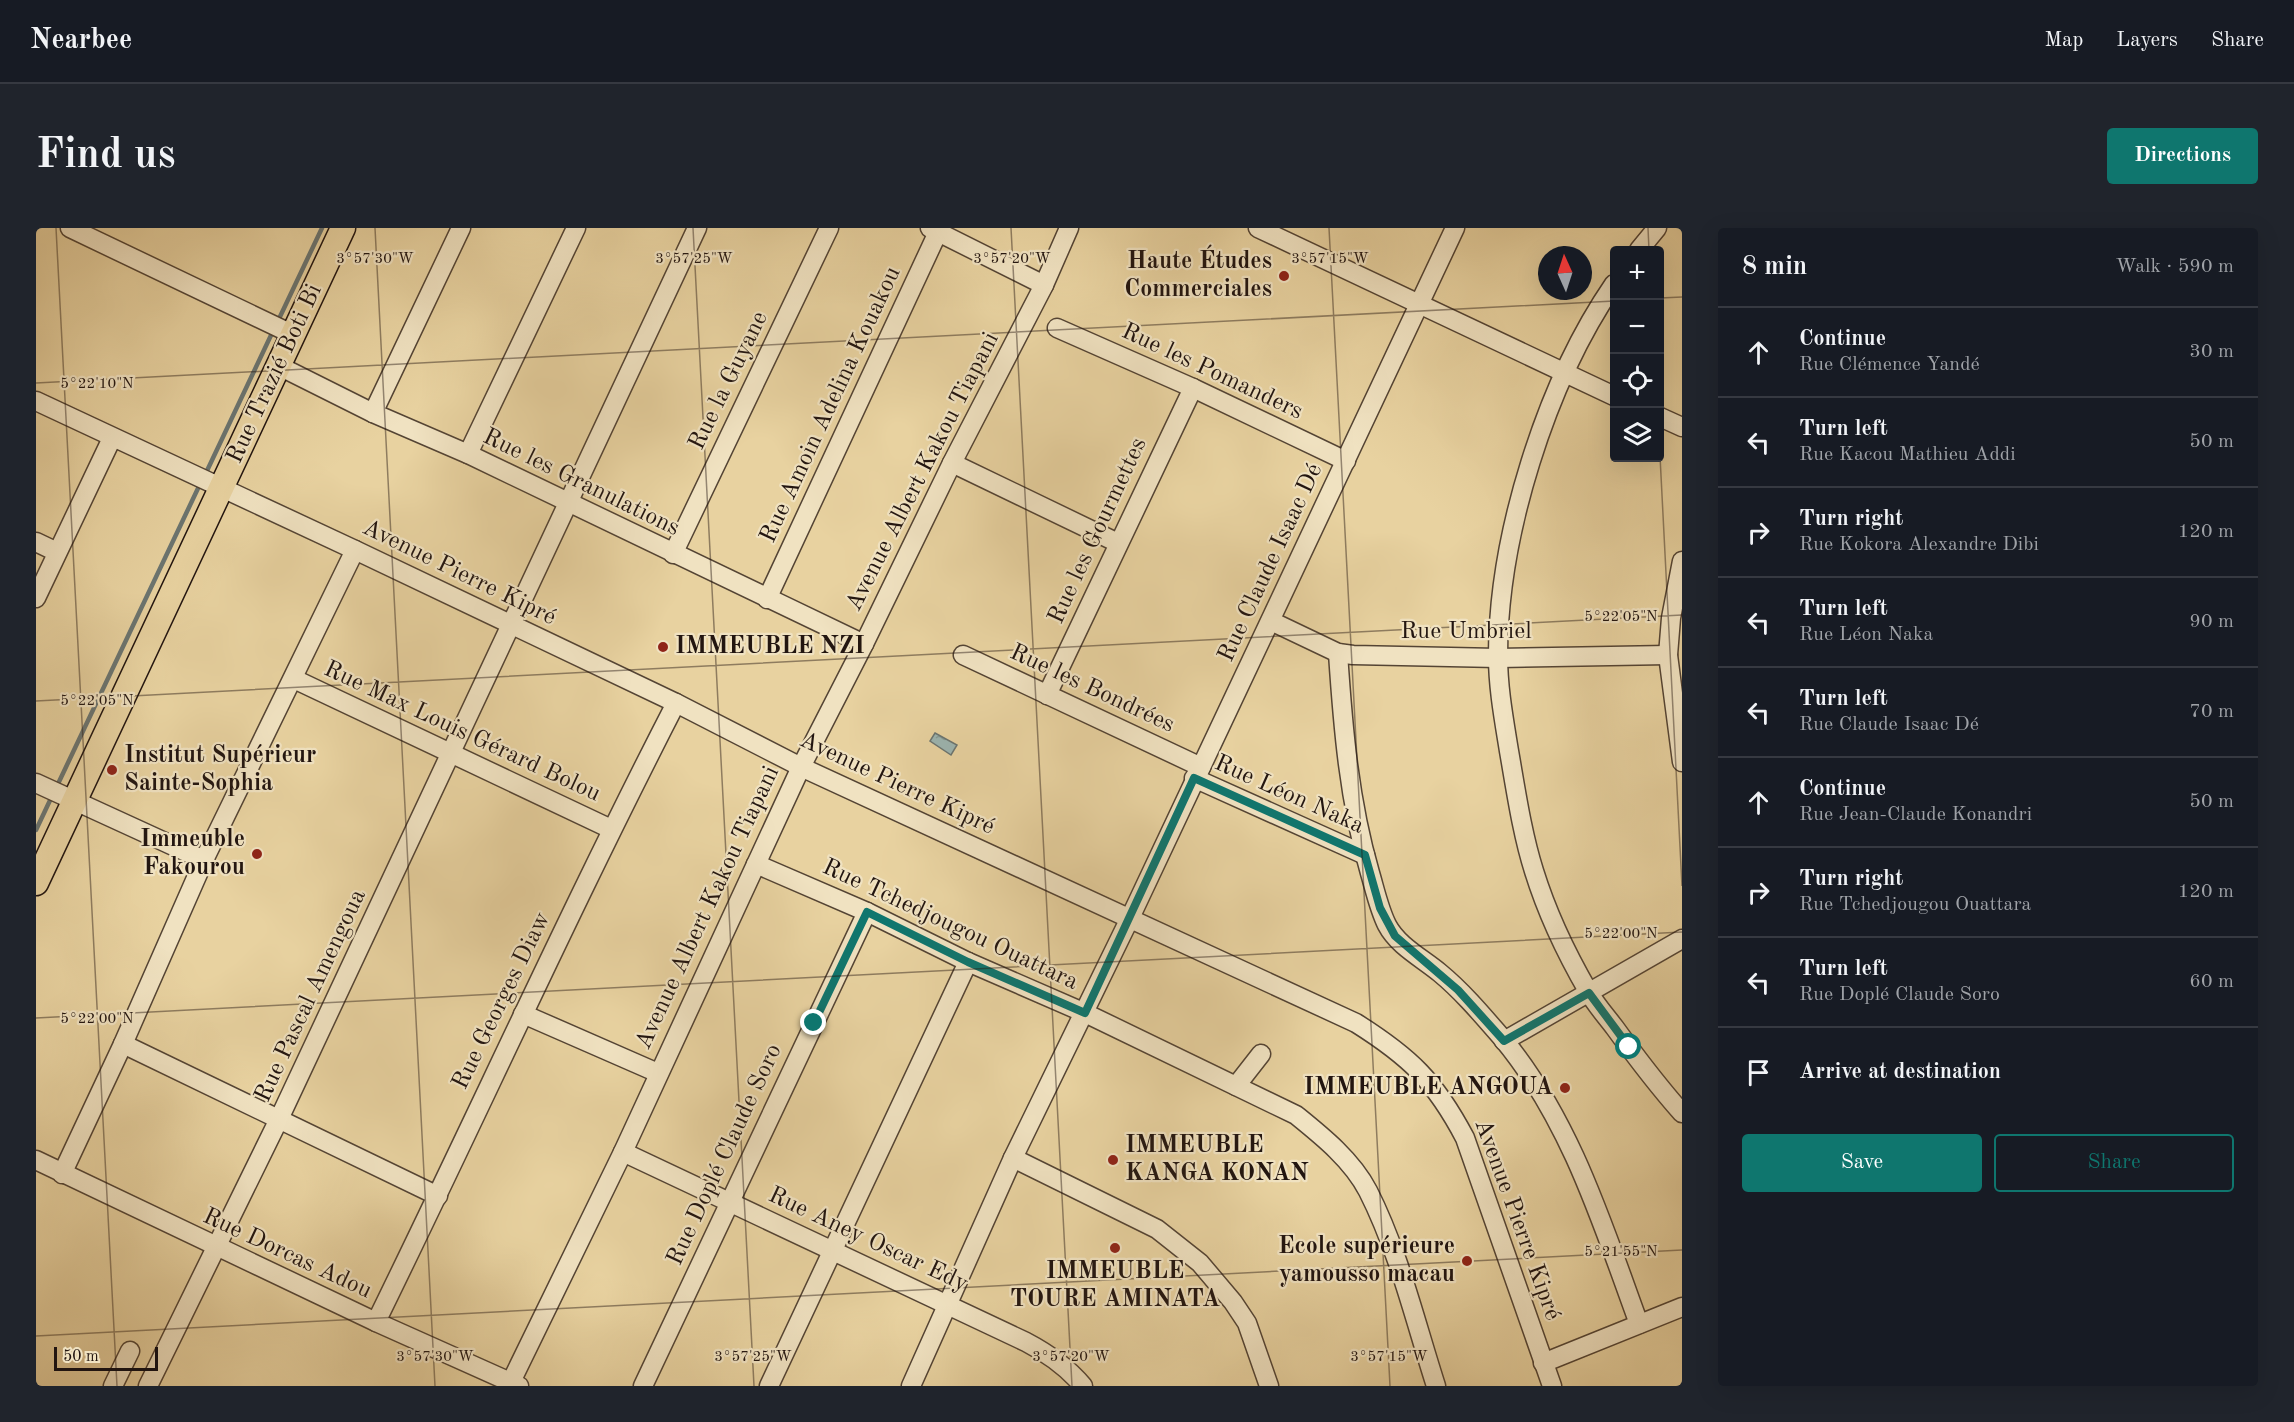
<!DOCTYPE html>
<html lang="en">
<head>
<meta charset="utf-8">
<style>
	:root { --surface:#171b24; --page:#20242c; --text:#f1f3f6; --muted:#9ea1a6; --line:#363941; --accent:#0f766e }
	body { margin:0; font-family:"Old Standard TT",serif; background:var(--page); color:var(--text) }
	.controls { position:absolute; right:18px; top:18px; display:grid; overflow:hidden; border-radius:6px; box-shadow:0 6px 24px #0002 }
	.controls button { width:54px; height:54px; display:grid; place-items:center; padding:0; border:0; border-bottom:2px solid var(--line); background:var(--surface); color:var(--text); font:30px sans-serif }
	.compass { position:absolute; left:1502px; top:18px; width:54px; height:54px; border-radius:50%; background:var(--surface); box-shadow:0 6px 24px #0002; rotate:357deg }
	.scale { position:absolute; left:18px; bottom:15px; width:104px; box-sizing:border-box; padding-left:6px; border:3px solid #221510; border-top:0; font-size:16px; line-height:21px; white-space:nowrap; color:#221510; -webkit-text-stroke:4px #f0e2c1; paint-order:stroke }
	.stop { position:absolute; width:18px; height:18px; margin:-14px; border:4px solid #0f766e; border-radius:50%; background:#fff }
	.stop.end { background:#0f766e; border-color:#fff; box-shadow:0 2px 6px #0008 }
	.list { margin:0; padding:0; list-style:none }
	h2 { display:flex; justify-content:space-between; align-items:center; height:78px; margin:0; padding:0 24px; font-size:26px }
	h2 small { font-size:20px; font-weight:400; color:var(--muted) }
	.list li { display:grid; grid-template-columns:39px 1fr auto; gap:18px; align-items:center; box-sizing:border-box; height:90px; padding:0 24px; border-top:2px solid var(--line) }
	.list b { display:block; font-size:22px; white-space:nowrap }
	.list p { margin:0; font-size:20px; white-space:nowrap; color:var(--muted) }
	.list em { font-size:20px; font-style:normal; color:var(--muted) }
	.actions { display:flex; gap:12px; padding:18px 24px }
	.actions a { flex:1; padding:14px 0; border:2px solid var(--accent); border-radius:6px; text-align:center; font-size:21px; color:var(--accent) }
	.actions .main { background:var(--accent); color:#fff }
	.icon { flex:none; width:33px; height:33px; fill:none; stroke:currentColor; stroke-width:2; stroke-linecap:round; stroke-linejoin:round }
	.map { position:relative; flex:none; width:1646px; height:1158px; overflow:hidden; border-radius:6px }
	header { display:flex; align-items:center; gap:36px; box-sizing:border-box; height:84px; padding:0 30px; background:var(--surface); border-bottom:2px solid var(--line) }
	header strong { font-size:28px }
	nav { display:flex; gap:33px; margin-inline-start:auto; font-size:21px }
	.intro { display:flex; align-items:center; justify-content:space-between; box-sizing:border-box; height:144px; padding:0 36px }
	h1 { margin:0; font-size:42px }
	.button { padding:15px 27px; border-radius:6px; background:var(--accent); color:#fff; font-size:21px; font-weight:700 }
	main { display:flex; gap:36px; padding:0 36px }
	aside { flex:1; background:var(--surface); border-radius:6px; box-shadow:0 6px 24px #0002 }
	.map>svg:first-child { display:block }
	.water { fill:url(#water-ripples); stroke:#6b7571; stroke-width:1.5 }
	.lines { fill:none; stroke-linecap:round; stroke-linejoin:round }
	.stream { stroke:#6b7571; stroke-width:4.5 }
	.minor-casing { stroke:#544434; stroke-width:21 }
	.major-casing { stroke:#221510; stroke-width:27 }
	.minor { stroke:#f0e2c1; stroke-width:18 }
	.major { stroke:#e8d2a0; stroke-width:24 }
	.route { stroke:#0f766e; stroke-width:8 }
	.ticks { fill:none; stroke:#221510; stroke-width:1.5; stroke-opacity:0.45 }
	.poi-dot { fill:#8f2418; stroke:#f0e2c1; stroke-width:2 }
	.labels { text-anchor:middle; dominant-baseline:central; stroke-width:4.5; stroke-linejoin:round; paint-order:stroke }
	.poi-label { font-size:24px; font-weight:bold; fill:#221510; stroke:#f0e2c1; text-anchor:end }
	.street-label { font-size:24px; fill:#221510; stroke:#f0e2c1 }
	.ticks-label { font-size:15px; text-anchor:middle; fill:#221510; stroke:#f0e2c1; stroke-width:4.5; stroke-linejoin:round; paint-order:stroke }
</style>
</head>
<body>
<header>
<strong>Nearbee</strong>
<nav><a>Map</a><a>Layers</a><a>Share</a></nav>
</header>
<div class="intro"><h1>Find us</h1><a class="button">Directions</a></div>
<main>
<div class="map">
<svg width="1646" height="1158" viewBox="0 0 1646 1158">
	<defs>
		<pattern id="water-ripples" width="26" height="14" patternUnits="userSpaceOnUse" patternTransform="scale(1.5)"><rect width="26" height="14" fill="#9cb5b1"/><path d="M2 4q2-2 4 0t4 0M15 11q2-2 4 0t4 0" fill="none" stroke="#869b97"/></pattern>
	</defs>
	<rect width="100%" height="100%" fill="#e8d2a0"/>
	<filter id="stains"><feTurbulence type="fractalNoise" baseFrequency=".00333" numOctaves="4"/><feColorMatrix values="0 0 0 0 .2 0 0 0 0 .09 0 0 0 0 .02 0 0 0 .5 -.17"/></filter>
	<radialGradient id="worn" r=".72"><stop offset=".6" stop-color="#630" stop-opacity="0"/><stop offset="1" stop-color="#630" stop-opacity=".3"/></radialGradient>
	<path class="water" d="M899,505L921,517L915,527L894,513Z"/>
	<g class="lines">
		<g class="stream">
			<path d="M241,95L286,0"/>
			<path d="M169,247L237,103"/>
			<path d="M21,558L165,254"/>
			<path d="M0,602L17,566"/>
		</g>
		<g class="minor-casing">
			<g id="minor">
				<path d="M34,0L256,106"/>
				<path d="M894,0L1008,57"/>
				<path d="M1222,0L1578,168"/>
				<path d="M1603,22L1621,0"/>
				<path d="M1578,56C1510,155 1462,308 1462,428C1462,460 1468,492 1473,523C1480,563 1486,605 1498,643C1511,685 1530,725 1552,763C1559,776 1570,788 1579,800C1600,829 1622,858 1646,885"/>
				<path d="M1021,100L1157,160L1310,233"/>
				<path d="M241,137L337,185L432,226L828,416"/>
				<path d="M0,173L319,322L640,475L765,539L1320,795C1374,829 1399,853 1429,910L1516,1158"/>
				<path d="M337,185L425,0"/>
				<path d="M1624,189L1646,199"/>
				<path d="M432,226L540,0"/>
				<path d="M916,235L1082,315"/>
				<path d="M0,314L21,324"/>
				<path d="M637,326L793,0"/>
				<path d="M1646,333L1635,390L1632,427L1646,534"/>
				<path d="M0,370L76,210"/>
				<path d="M731,371L902,4"/>
				<path d="M1235,393L1302,425L1317,427L1462,430L1632,427"/>
				<path d="M1302,425C1307,500 1313,573 1334,645C1339,662 1343,681 1351,697C1362,718 1386,730 1404,745C1427,764 1447,788 1467,811C1535,893 1567,998 1603,1096"/>
				<path d="M927,427L1165,539"/>
				<path d="M258,451L575,601"/>
				<path d="M1011,467L1157,160"/>
				<path d="M1158,550L1329,627"/>
				<path d="M0,555L168,632"/>
				<path d="M720,636L831,684L932,734L1049,785L1260,887C1286,908 1316,932 1332,963C1363,1024 1379,1093 1400,1158"/>
				<path d="M487,786L622,845"/>
				<path d="M1468,813L1646,711"/>
				<path d="M87,816L402,968"/>
				<path d="M1200,858L1225,826"/>
				<path d="M587,924L990,1114C1011,1125 1032,1140 1047,1158"/>
				<path d="M977,930L1121,1001L1164,1035L1197,1074L1211,1095L1233,1158"/>
				<path d="M0,932L340,1094L483,1158"/>
				<path d="M26,946L87,816L168,632L319,322"/>
				<path d="M340,1094C441,888 535,679 640,475"/>
				<path d="M1507,1135L1646,1079"/>
				<path d="M77,1158L94,1123"/>
				<path d="M112,1158L243,891L661,0"/>
				<path d="M473,1158L587,924L765,539L828,416L916,235L1008,57L1033,0"/>
				<path d="M607,1158L831,684"/>
				<path d="M733,1158L932,734"/>
				<path d="M875,1158L977,930L1094,690L1419,0"/>
			</g>
		</g>
		<g class="major-casing">
			<path id="major" d="M0,655L307,0"/>
		</g>
		<use href="#minor" class="minor"/>
		<use href="#major" class="major"/>
	</g>
	<g class="lines">
		<path class="route" d="M778,795L831,684L932,734L1049,785L1158,550L1329,627L1344,680L1359,708L1422,762L1468,813L1553,765L1593,819"/>
	</g>
	<path class="ticks" d="M20,0L81,1158M339,0L399,1158M657,0L718,1158M975,0L1036,1158M1293,0L1354,1158M1612,0L1613,22M1624,70L1646,69M0,155L1578,73M1624,228L1646,658M0,473L1646,387M0,790L1646,704M0,1108L1646,1022"/>
	<g class="poi-dot">
		<circle cx="1248" cy="48" r="6"/>
		<circle cx="627" cy="419" r="6"/>
		<circle cx="76" cy="542" r="6"/>
		<circle cx="221" cy="626" r="6"/>
		<circle cx="1529" cy="860" r="6"/>
		<circle cx="1077" cy="932" r="6"/>
		<circle cx="1079" cy="1020" r="6"/>
		<circle cx="1431" cy="1033" r="6"/>
	</g>
	<g class="labels">
		<g class="poi-label">
			<text x="1236" y="34">Haute Études<tspan x="1236" dy="28">Commerciales</tspan></text>
			<text x="639" y="419" text-anchor="start">IMMEUBLE NZI</text>
			<text x="88" y="528" text-anchor="start">Institut Supérieur<tspan x="88" dy="28">Sainte-Sophia</tspan></text>
			<text x="209" y="612">Immeuble<tspan x="209" dy="28">Fakourou</tspan></text>
			<text x="1517" y="860">IMMEUBLE ANGOUA</text>
			<text x="1089" y="918" text-anchor="start">IMMEUBLE<tspan x="1089" dy="28">KANGA KONAN</tspan></text>
			<text x="1419" y="1019">Ecole supérieure<tspan x="1419" dy="28">yamousso macau</tspan></text>
			<text x="1079" y="1044" text-anchor="middle">IMMEUBLE<tspan x="1079" dy="28">TOURE AMINATA</tspan></text>
		</g>
		<g class="street-label">
			<text transform="translate(1176 144) rotate(25)">Rue les Pomanders</text>
			<text transform="translate(239 146) rotate(-65)">Rue Trazié Boti Bi</text>
			<text transform="translate(693 153) rotate(-64)">Rue la Guyane</text>
			<text transform="translate(795 177) rotate(-65)">Rue Amoin Adelina Kouakou</text>
			<text transform="translate(887 244) rotate(-63)">Avenue Albert Kakou Tiapani</text>
			<text transform="translate(545 255) rotate(26)">Rue les Granulations</text>
			<text transform="translate(1062 303) rotate(-65)">Rue les Gourmettes</text>
			<text transform="translate(1235 335) rotate(-65)">Rue Claude Isaac Dé</text>
			<text transform="translate(423 345) rotate(26)">Avenue Pierre Kipré</text>
			<text x="1430" y="404">Rue Umbriel</text>
			<text transform="translate(1056 461) rotate(25)">Rue les Bondrées</text>
			<text transform="translate(426 504) rotate(25)">Rue Max Louis Gérard Bolou</text>
			<text transform="translate(861 556) rotate(25)">Avenue Pierre Kipré</text>
			<text transform="translate(1253 567) rotate(24)">Rue Léon Naka</text>
			<text transform="translate(672 680) rotate(-65)">Avenue Albert Kakou Tiapani</text>
			<text transform="translate(914 697) rotate(25)">Rue Tchedjougou Ouattara</text>
			<text transform="translate(275 768) rotate(-65)">Rue Pascal Amengoua</text>
			<text transform="translate(466 773) rotate(-64)">Rue Georges Diaw</text>
			<text transform="translate(689 927) rotate(-65)">Rue Doplé Claude Soro</text>
			<text transform="translate(1481 992) rotate(70)">Avenue Pierre Kipré</text>
			<text transform="translate(832 1012) rotate(25)">Rue Aney Oscar Edy</text>
			<text transform="translate(251 1026) rotate(25)">Rue Dorcas Adou</text>
		</g>
	</g>
	<g class="ticks-label">
		<text x="339" y="35">3°57'30"W</text>
		<text x="658" y="35">3°57'25"W</text>
		<text x="976" y="35">3°57'20"W</text>
		<text x="1294" y="35">3°57'15"W</text>
		<text x="61" y="160">5°22'10"N</text>
		<text x="1585" y="393">5°22'05"N</text>
		<text x="61" y="477">5°22'05"N</text>
		<text x="1585" y="710">5°22'00"N</text>
		<text x="61" y="795">5°22'00"N</text>
		<text x="1585" y="1028">5°21'55"N</text>
		<text x="399" y="1133">3°57'30"W</text>
		<text x="717" y="1133">3°57'25"W</text>
		<text x="1035" y="1133">3°57'20"W</text>
		<text x="1353" y="1133">3°57'15"W</text>
	</g>
	<rect width="100%" height="100%" filter="url(#stains)"/>
	<rect width="100%" height="100%" fill="url(#worn)"/>
</svg>
<div class="controls">
<button>+</button>
<button>−</button>
<button><svg class="icon" aria-label="locate" viewBox="0 0 24 24"><circle cx="12" cy="12" r="6"/><path d="M12 2v4M12 18v4M2 12h4M18 12h4"/></svg></button>
<button><svg class="icon" aria-label="layers" viewBox="0 0 24 24"><path d="M12 4l9 5-9 5-9-5zM3 14l9 5 9-5"/></svg></button>
</div>
<svg class="compass" viewBox="-18 -18 36 36"><path d="M0-13l5 13h-10z" fill="#e53935"/><path d="M0 13l5-13h-10z" fill="#9ea1a6"/></svg>
<div class="scale">50 m</div>
<div class="stop" style="left:1593px;top:819px"></div>
<div class="stop end" style="left:778px;top:795px"></div>
</div>
<aside>
<h2>8 min<small>Walk · 590 m</small></h2>
<ul class="list">
<li><svg class="icon" aria-label="ahead" viewBox="0 0 24 24"><path d="M12 20V5M6 11l6-6 6 6"/></svg><div><b>Continue</b><p>Rue Clémence Yandé</p></div><em>30 m</em></li>
<li><svg class="icon" aria-label="left" viewBox="0 0 24 24"><path d="M17 20v-9H6M10 6l-5 5 5 5"/></svg><div><b>Turn left</b><p>Rue Kacou Mathieu Addi</p></div><em>50 m</em></li>
<li><svg class="icon" aria-label="right" viewBox="0 0 24 24"><path d="M7 20v-9h11M14 6l5 5-5 5"/></svg><div><b>Turn right</b><p>Rue Kokora Alexandre Dibi</p></div><em>120 m</em></li>
<li><svg class="icon" aria-label="left" viewBox="0 0 24 24"><path d="M17 20v-9H6M10 6l-5 5 5 5"/></svg><div><b>Turn left</b><p>Rue Léon Naka</p></div><em>90 m</em></li>
<li><svg class="icon" aria-label="left" viewBox="0 0 24 24"><path d="M17 20v-9H6M10 6l-5 5 5 5"/></svg><div><b>Turn left</b><p>Rue Claude Isaac Dé</p></div><em>70 m</em></li>
<li><svg class="icon" aria-label="ahead" viewBox="0 0 24 24"><path d="M12 20V5M6 11l6-6 6 6"/></svg><div><b>Continue</b><p>Rue Jean-Claude Konandri</p></div><em>50 m</em></li>
<li><svg class="icon" aria-label="right" viewBox="0 0 24 24"><path d="M7 20v-9h11M14 6l5 5-5 5"/></svg><div><b>Turn right</b><p>Rue Tchedjougou Ouattara</p></div><em>120 m</em></li>
<li><svg class="icon" aria-label="left" viewBox="0 0 24 24"><path d="M17 20v-9H6M10 6l-5 5 5 5"/></svg><div><b>Turn left</b><p>Rue Doplé Claude Soro</p></div><em>60 m</em></li>
<li><svg class="icon" aria-label="arrive" viewBox="0 0 24 24"><path d="M6 21V4h12l-3 4 3 4H6"/></svg><div><b>Arrive at destination</b></div></li>
</ul>
<div class="actions"><a class="main">Save</a><a>Share</a></div>
</aside>
</main>
</body>
</html>
